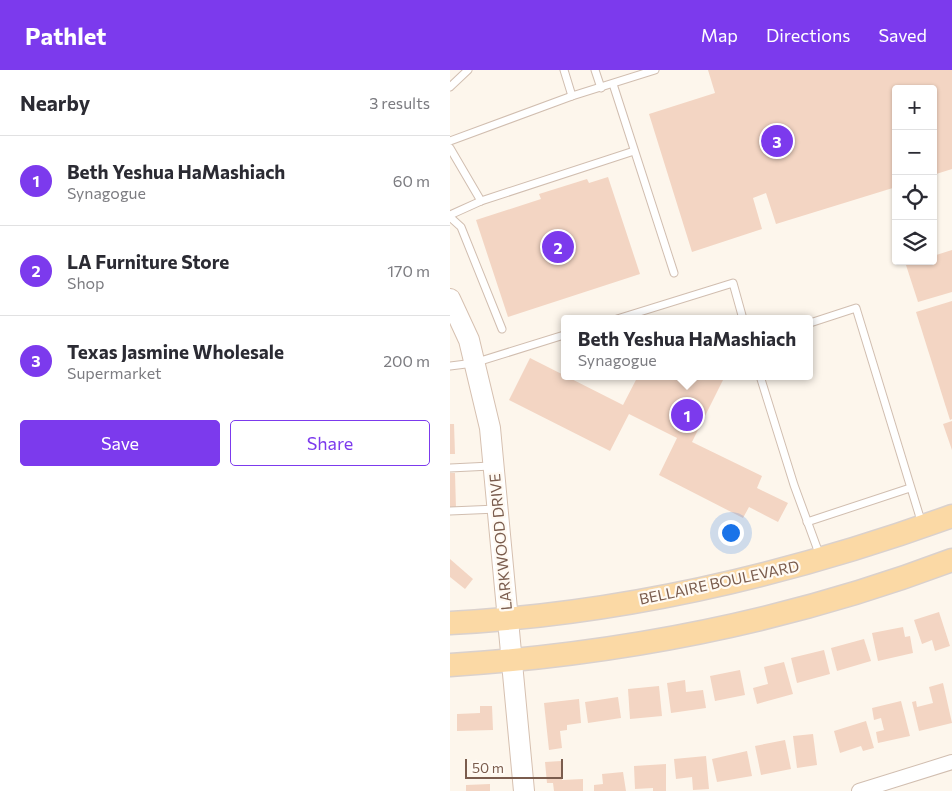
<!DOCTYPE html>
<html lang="en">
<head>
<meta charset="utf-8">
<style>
	:root { --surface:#fff; --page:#f2f2f3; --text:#2b2b33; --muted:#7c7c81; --line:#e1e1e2; --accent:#7c3aed }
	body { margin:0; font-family:Commissioner,sans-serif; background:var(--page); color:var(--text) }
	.controls { position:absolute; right:15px; top:15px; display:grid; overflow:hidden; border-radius:5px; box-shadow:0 1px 4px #0004 }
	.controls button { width:45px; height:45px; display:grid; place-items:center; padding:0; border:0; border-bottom:1px solid var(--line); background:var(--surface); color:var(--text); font:25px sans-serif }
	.scale { position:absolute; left:15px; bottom:12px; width:98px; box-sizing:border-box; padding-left:5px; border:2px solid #7a5c4d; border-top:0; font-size:14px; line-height:18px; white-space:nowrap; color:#7a5c4d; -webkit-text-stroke:4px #fffaf3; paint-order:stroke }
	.you { position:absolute; left:280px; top:462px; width:18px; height:18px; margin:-12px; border:4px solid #fff; border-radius:50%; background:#1a73e8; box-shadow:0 0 0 8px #1a73e833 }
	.badge { display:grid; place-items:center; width:32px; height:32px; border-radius:50%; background:var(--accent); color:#fff; font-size:16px; font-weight:700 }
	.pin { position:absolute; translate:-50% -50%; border:2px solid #fff; box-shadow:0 1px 5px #0006 }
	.popup { position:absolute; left:111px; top:245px; width:252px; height:65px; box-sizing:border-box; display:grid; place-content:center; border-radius:5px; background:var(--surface); filter:drop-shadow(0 1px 4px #0005); font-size:16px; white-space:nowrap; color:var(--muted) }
	.popup b { font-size:19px; color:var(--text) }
	.popup::after { content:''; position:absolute; left:50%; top:100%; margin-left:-10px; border:10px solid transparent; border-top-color:var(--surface) }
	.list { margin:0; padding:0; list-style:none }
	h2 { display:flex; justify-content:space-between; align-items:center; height:65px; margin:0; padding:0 20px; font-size:21px }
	h2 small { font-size:16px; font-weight:400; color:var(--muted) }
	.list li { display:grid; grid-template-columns:32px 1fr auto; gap:15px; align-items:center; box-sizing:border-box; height:90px; padding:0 20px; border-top:1px solid var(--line) }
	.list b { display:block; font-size:19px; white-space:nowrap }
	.list p { margin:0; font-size:16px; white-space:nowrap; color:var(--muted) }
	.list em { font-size:16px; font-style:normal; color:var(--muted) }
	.actions { display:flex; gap:10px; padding:15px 20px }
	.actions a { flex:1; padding:11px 0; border:1px solid var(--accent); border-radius:5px; text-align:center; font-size:18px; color:var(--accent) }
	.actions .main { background:var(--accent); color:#fff }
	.icon { flex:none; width:28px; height:28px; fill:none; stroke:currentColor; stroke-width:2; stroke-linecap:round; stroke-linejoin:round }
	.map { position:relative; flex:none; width:502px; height:721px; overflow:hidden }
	header { display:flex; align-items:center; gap:30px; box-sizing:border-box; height:70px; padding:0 25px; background:var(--accent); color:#fff }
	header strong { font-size:24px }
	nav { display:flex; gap:28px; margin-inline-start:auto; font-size:18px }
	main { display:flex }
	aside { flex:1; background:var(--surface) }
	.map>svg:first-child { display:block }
	.building { fill:#f3d5c3 }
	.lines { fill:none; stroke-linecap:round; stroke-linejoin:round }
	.lane-casing { stroke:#d1beb0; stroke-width:9 }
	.street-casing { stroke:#d1beb0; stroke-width:16 }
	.secondary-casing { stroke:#d6c0b0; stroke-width:22 }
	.primary-casing { stroke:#dad1cd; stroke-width:25 }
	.lane { stroke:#fff; stroke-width:7 }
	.street { stroke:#fff; stroke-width:14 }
	.secondary { stroke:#fff; stroke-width:20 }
	.primary { stroke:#fbd9a5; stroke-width:22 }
	.labels { text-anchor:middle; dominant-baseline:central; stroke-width:4.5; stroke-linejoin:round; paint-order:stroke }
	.street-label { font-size:15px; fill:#7a5c4d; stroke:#fffaf3 }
</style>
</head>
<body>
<header>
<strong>Pathlet</strong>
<nav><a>Map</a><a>Directions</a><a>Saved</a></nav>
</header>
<main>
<aside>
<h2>Nearby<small>3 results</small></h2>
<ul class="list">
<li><span class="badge">1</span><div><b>Beth Yeshua HaMashiach</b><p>Synagogue</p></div><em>60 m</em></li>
<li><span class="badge">2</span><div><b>LA Furniture Store</b><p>Shop</p></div><em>170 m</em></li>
<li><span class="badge">3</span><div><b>Texas Jasmine Wholesale</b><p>Supermarket</p></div><em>200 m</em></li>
</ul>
<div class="actions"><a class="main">Save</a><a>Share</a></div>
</aside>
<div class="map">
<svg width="502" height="721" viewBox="0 0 502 721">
	<rect width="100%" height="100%" fill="#fdf6ec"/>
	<g class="building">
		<path d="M258,0H502V99L483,105V19H446V117L326,154L316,123L303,128L312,159L242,182L199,44L265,23Z"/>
		<path d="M158,107L190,204L58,247L26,150L91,129L89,124L137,109L139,113Z"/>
		<path d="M502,180V222L468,232L456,195L466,191H483V186Z"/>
		<path d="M502,231V349L500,350L466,242Z"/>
		<path d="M80,288L173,335L188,306H275L242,372L312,406L307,418L338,433L328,452L299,437L293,448L209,405L227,368L179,344L160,381L59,330Z"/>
		<path d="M502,351V380L493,354Z"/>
		<path d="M0,354H4L5,384H0Z"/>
		<path d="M0,403H5L6,439H0Z"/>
		<path d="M0,489L23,509L15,519L0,507Z"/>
		<path d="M489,542L500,576L485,581L482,570L472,574L464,550Z"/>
		<path d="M453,557L455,567L460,566L463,583L428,591L422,563Z"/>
		<path d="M414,569L421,591L387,601L381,578Z"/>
		<path d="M374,580L380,604L347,613L341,588Z"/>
		<path d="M334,592L343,624L307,634L303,618L318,614L314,597Z"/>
		<path d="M290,600L295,625L265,631L260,606Z"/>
		<path d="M235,610L236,622L253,620L256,638L221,643L217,613Z"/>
		<path d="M493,613L502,653L469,661L462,632L466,631L467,637L483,633L479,617Z"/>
		<path d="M209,616L212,646L180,649L178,619Z"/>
		<path d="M168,627L171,648L138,653L135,632Z"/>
		<path d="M129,629L131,653L117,655V660L110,661L112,678L99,680L94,633Z"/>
		<path d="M451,631L460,666L428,673L426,662L434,660L431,648L424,650L422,638Z"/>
		<path d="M30,636H42L43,660L7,661V644L30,643Z"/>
		<path d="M416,651L424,678L413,681L411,676L390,683L384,661Z"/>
		<path d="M363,664L367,695L347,698L343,666Z"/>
		<path d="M335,670L341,699L311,705L305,676Z"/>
		<path d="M297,681L302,706L267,712L262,689Z"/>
		<path d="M256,686L259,719L243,720L242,707L226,709L224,689Z"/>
		<path d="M111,691L112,710L133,709V721H104L103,713H97L95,692Z"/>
		<path d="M216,694V721H203V718L185,719L184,696Z"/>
		<path d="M173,702L176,721H144V715L153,714L152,704Z"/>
		<path d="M40,714V721H16V715Z"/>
	</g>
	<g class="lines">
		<g class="lane-casing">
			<g id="lane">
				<path d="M114,0L122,26"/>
				<path d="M145,0L151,18"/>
				<path d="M163,14L224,203"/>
				<path d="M0,17L18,0"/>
				<path d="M0,71L122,26L205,0"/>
				<path d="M0,78L31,131"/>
				<path d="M0,145L31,131L184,81"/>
				<path d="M0,147L11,157L52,259"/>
				<path d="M167,249L283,213L293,249"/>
				<path d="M360,253L406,238L472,454"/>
				<path d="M0,296L24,293L114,265"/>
				<path d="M310,306L344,415L370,486"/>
				<path d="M0,398L41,396"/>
				<path d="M0,441L47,439"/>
				<path d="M357,452L460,418"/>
			</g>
		</g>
		<g class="street-casing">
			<path id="street" d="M409,721L502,692"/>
		</g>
		<g class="secondary-casing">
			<path id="secondary" d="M0,229L19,270L40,358L74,721"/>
		</g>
		<g class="primary-casing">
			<g id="primary">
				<path d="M0,553C171,544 342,504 502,446"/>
				<path d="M0,595C172,584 341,551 502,490"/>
			</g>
		</g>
		<use href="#lane" class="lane"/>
		<use href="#street" class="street"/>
		<use href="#secondary" class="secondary"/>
		<use href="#primary" class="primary"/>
	</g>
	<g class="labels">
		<g class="street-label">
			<text transform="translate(50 472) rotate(-95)">LARKWOOD DRIVE</text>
			<text transform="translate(269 512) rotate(-12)">BELLAIRE BOULEVARD</text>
		</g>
	</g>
</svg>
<div class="controls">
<button>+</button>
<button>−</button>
<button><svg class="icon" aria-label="locate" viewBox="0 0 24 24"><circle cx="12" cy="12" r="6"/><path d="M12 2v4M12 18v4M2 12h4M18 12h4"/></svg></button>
<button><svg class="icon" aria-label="layers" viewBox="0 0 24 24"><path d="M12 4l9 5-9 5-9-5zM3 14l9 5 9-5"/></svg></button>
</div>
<div class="scale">50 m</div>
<div class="you"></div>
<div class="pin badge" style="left:237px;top:345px">1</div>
<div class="popup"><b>Beth Yeshua HaMashiach</b>Synagogue</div>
<div class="pin badge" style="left:108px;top:177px">2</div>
<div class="pin badge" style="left:327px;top:71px">3</div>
</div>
</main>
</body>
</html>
